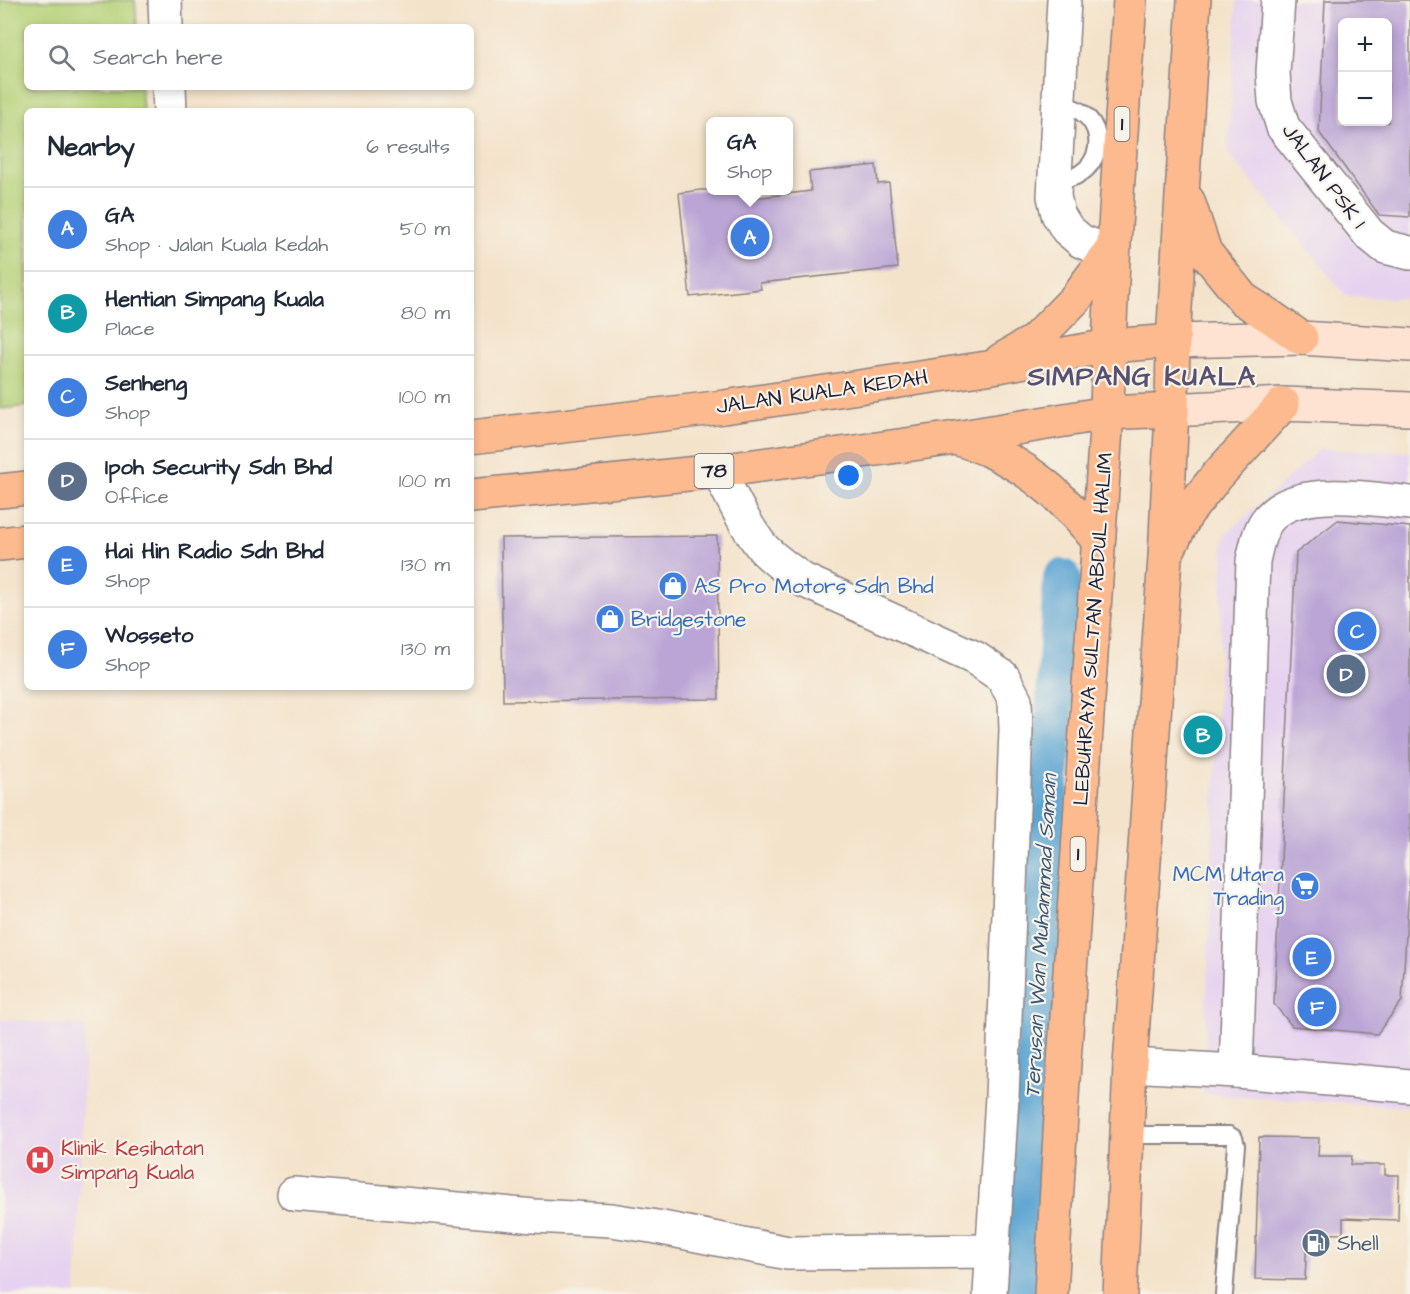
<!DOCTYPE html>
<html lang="en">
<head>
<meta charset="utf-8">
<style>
	:root { --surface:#fff; --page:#f2f2f3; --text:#1f2937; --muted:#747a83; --line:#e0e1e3; --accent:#1a73e8 }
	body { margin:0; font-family:"Architects Daughter",sans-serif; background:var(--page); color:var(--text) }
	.controls { position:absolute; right:18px; top:18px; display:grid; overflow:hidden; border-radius:9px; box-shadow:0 3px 9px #0003 }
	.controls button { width:54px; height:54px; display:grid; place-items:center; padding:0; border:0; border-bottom:2px solid var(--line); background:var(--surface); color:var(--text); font:30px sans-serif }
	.you { position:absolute; left:849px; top:476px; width:21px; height:21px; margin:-15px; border:4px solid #fff; border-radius:50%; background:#1a73e8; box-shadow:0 0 0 9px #1a73e833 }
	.badge { display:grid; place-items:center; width:39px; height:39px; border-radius:50%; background:var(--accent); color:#fff; font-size:20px; font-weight:700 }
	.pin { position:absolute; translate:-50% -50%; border:3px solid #fff; box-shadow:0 2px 6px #0006 }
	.popup { position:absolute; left:706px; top:117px; width:87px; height:78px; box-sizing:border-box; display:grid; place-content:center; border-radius:9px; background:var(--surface); filter:drop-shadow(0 2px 4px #0005); font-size:20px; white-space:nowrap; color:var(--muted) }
	.popup b { font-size:22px; color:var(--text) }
	.popup::after { content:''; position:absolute; left:50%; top:100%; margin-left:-12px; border:12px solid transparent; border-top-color:var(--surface) }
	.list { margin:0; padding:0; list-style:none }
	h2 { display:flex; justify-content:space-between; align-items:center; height:78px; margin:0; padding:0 24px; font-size:26px }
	h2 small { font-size:20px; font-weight:400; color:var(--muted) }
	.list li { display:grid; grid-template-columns:39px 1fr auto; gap:18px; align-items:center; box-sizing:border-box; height:84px; padding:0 24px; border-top:2px solid var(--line) }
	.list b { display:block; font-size:22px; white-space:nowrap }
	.list p { margin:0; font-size:20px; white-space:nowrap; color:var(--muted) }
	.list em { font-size:20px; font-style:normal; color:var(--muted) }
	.icon { flex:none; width:33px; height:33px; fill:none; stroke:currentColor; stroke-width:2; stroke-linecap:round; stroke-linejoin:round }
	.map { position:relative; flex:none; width:1410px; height:1294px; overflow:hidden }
	.search { position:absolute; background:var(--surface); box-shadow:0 3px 9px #0003; left:24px; top:24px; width:450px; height:66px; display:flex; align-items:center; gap:15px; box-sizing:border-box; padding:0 21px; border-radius:9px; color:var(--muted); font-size:22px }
	.panel { position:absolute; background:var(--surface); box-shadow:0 3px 9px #0003; left:24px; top:108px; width:450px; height:582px; border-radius:9px }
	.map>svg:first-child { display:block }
	.built { fill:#e6d2f0; fill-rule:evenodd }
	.green { fill:#b6d279; stroke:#6c7a5a; stroke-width:1.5 }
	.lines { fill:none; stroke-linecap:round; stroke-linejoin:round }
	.canal { stroke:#5ba4d2; stroke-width:38 }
	.building { fill:#bba5d6; fill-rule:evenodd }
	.service-casing { stroke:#8b8283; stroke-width:20 }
	.minor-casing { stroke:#8b8283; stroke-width:36 }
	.secondary-casing { stroke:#8b8283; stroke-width:36 }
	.primary-casing { stroke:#8b8283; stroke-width:36 }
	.service { stroke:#fff; stroke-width:16 }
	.minor { stroke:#fff; stroke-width:33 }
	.secondary { stroke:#fee3d2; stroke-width:33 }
	.primary { stroke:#fcba8e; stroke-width:33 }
	.labels { text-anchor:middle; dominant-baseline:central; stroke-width:4.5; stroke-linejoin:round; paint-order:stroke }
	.shield { fill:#f7f3e8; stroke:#62616f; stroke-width:1.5 }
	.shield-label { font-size:20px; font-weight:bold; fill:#22223b }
	.street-label { font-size:21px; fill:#22223b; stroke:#f7f3e8 }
	.shop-label { font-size:21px; fill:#366cbe; stroke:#f7f3e8; text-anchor:start }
	.health-label { font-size:21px; fill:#be3a42; stroke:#f7f3e8; text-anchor:start }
	.service-label { font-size:21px; fill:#4e5e75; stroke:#f7f3e8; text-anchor:start }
	.water-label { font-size:22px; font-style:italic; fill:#395677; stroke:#f7f3e8 }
	.district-label { font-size:27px; font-weight:bold; letter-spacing:1.5px; fill:#585071; stroke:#f7f3e8 }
</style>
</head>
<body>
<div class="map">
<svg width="1410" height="1294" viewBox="0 0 1410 1294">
	<rect width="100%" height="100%" fill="#f7f3e8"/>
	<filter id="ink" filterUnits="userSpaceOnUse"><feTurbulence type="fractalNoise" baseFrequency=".0167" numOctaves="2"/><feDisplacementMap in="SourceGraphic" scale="12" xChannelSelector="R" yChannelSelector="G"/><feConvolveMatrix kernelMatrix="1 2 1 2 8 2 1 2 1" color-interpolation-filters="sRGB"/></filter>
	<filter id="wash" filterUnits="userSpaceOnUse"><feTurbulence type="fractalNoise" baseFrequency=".008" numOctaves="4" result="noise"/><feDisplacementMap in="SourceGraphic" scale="24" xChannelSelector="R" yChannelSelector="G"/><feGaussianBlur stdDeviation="1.35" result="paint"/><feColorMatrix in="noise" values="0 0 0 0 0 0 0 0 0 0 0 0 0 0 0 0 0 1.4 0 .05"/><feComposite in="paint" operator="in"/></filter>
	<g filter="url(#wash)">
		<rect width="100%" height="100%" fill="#f4e3cb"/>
		<g class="built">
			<path d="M1237,0H1410V299L1346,296L1228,153ZM1342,22H1388V122H1342Z"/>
			<path d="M1320,449L1410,452V1107L1203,1094L1224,536Z"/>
			<path d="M0,1019L85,1026L76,1294H0Z"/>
		</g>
		<path class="green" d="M0,0H135L137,27H27V87H141L143,111H27V406L0,409Z"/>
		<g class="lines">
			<path class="canal" d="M1021,1294L1062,578"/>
		</g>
		<g id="blocks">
			<g class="building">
				<path d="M1325,0H1410V217L1379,215L1319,132ZM1342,22H1388V122H1342Z"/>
				<path d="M876,165L878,184L889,183L898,268L760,283L761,289L690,297L679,193L700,190H753L754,198L811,191L809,172Z"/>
				<path d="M1338,520L1410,527V870L1402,1001L1377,1034L1292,1026L1274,1004L1296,553Z"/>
				<path d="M717,536L719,699L503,701L501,538Z"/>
				<path d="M1259,1137L1319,1138L1318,1156H1352L1351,1165H1385V1175H1399L1398,1220L1343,1218V1234L1307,1233L1305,1280L1255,1279Z"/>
			</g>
		</g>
	</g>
	<g filter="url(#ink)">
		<use href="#blocks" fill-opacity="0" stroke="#8b8283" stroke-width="1.5"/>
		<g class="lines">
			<g class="service-casing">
				<g id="service">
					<path d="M1055,180C1110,180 1112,108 1058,105"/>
					<path d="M1127,1135H1229L1234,1138L1236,1145L1224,1294"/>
				</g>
			</g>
			<g class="minor-casing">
				<g id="minor">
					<path d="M165,0L166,27"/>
					<path d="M1064,0L1054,196L1058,214L1067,229L1081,241L1098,248H1113"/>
					<path d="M1278,0L1273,73L1275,101L1283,127L1369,234L1385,247L1410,253"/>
					<path d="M169,87L170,111"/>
					<path d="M718,471C732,496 744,525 763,548C774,560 789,570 803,580L975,658L1003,677L1015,700L1016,730L1002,1097L990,1294"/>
					<path d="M1130,1065L1236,1071L1410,1086"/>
					<path d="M1236,1071L1253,561C1256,548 1258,534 1266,522C1292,484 1370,499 1410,503"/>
					<path d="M294,1194L534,1216L611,1220L657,1227L788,1253L993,1251"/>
				</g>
			</g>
			<g class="secondary-casing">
				<g id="secondary">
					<path d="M1173,341L1301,338L1410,345"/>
					<path d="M1172,410L1283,404L1410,409"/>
				</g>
			</g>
			<g class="primary-casing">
				<g id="primary">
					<path d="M1188,201L1205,252L1243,299L1271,317L1301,338"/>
					<path d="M1001,360L1034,341L1076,298L1113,248"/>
					<path d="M471,437L724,407L987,368L1109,346L1173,341"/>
					<path d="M956,438C968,442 980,446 991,451C1038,474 1066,501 1098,540"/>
					<path d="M0,491L27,488"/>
					<path d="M471,496L718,471L956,438L1107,413L1172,410"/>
					<path d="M0,544L27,541"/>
					<path d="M1169,548L1187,513L1216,477L1283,404"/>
					<path d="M1051,1294L1064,1063L1107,413C1110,275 1121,138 1130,0"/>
					<path d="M1120,1294L1130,1065L1165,557L1172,410L1173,341L1194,0"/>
				</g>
			</g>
			<use href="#service" class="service"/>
			<use href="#minor" class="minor"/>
			<use href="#secondary" class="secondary"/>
			<use href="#primary" class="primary"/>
		</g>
	</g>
	<defs>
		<g id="shop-disc" transform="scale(1.5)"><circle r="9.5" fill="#3f7fe0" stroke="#f7f3e8"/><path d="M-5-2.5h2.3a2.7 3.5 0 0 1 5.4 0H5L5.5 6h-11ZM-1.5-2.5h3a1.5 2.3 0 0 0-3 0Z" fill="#fff"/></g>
		<g id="supermarket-disc" transform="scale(1.5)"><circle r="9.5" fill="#3f7fe0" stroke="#f7f3e8"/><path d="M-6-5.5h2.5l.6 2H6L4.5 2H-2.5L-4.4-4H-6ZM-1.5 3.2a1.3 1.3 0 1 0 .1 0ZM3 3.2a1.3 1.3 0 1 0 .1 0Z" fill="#fff"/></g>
		<g id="hospital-disc" transform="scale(1.5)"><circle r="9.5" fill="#e0444e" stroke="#f7f3e8"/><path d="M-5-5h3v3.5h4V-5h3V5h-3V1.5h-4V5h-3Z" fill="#fff"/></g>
		<g id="fuel-disc" transform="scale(1.5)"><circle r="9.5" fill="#5c6f8a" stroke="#f7f3e8"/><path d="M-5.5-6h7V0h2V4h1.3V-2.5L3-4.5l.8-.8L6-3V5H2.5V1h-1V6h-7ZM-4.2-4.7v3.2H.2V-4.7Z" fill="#fff"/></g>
	</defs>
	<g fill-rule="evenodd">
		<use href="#shop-disc" x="673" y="586"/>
		<use href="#shop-disc" x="610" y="619"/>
		<use href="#supermarket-disc" x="1305" y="886"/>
		<use href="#hospital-disc" x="40" y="1160"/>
		<use href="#fuel-disc" x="1316" y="1243"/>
	</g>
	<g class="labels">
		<g class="shield">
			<rect x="1114.5" y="107" width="15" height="34" rx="4.5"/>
			<rect x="694.5" y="454" width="39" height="34" rx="4.5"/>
			<rect x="1070.5" y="837" width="15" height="34" rx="4.5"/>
		</g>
		<g class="shield-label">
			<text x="1122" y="124">1</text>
			<text x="714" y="471">78</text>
			<text x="1078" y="854">1</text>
		</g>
		<g class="street-label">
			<text transform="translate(1324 176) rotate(53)">JALAN PSK 1</text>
			<text transform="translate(822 392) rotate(-8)">JALAN KUALA KEDAH</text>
			<text transform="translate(1093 629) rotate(-86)">LEBUHRAYA SULTAN ABDUL HALIM</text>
		</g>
		<g class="shop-label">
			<text x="694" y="586">AS Pro Motors Sdn Bhd</text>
			<text x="631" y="619">Bridgestone</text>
			<text x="1284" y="874" text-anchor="end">MCM Utara<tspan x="1284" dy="24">Trading</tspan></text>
		</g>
		<g class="health-label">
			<text x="61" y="1148">Klinik Kesihatan<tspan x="61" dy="24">Simpang Kuala</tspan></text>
		</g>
		<g class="service-label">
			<text x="1337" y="1243">Shell</text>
		</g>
		<g class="water-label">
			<text transform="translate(1041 936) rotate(-87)">Terusan Wan Muhammad Saman</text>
		</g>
		<g class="district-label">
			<text x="1142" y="377">SIMPANG KUALA</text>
		</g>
	</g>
</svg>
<div class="controls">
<button>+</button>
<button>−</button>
</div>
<div class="you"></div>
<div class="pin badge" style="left:750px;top:237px;background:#3f7fe0">A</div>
<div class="popup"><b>GA</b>Shop</div>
<div class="pin badge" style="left:1203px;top:735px;background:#0f9aa8">B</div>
<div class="pin badge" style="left:1357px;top:631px;background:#3f7fe0">C</div>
<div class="pin badge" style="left:1346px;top:674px;background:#5c6f8a">D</div>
<div class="pin badge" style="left:1312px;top:957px;background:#3f7fe0">E</div>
<div class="pin badge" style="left:1317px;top:1007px;background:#3f7fe0">F</div>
<div class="search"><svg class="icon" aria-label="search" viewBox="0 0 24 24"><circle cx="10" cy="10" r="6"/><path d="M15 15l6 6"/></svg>Search here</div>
<section class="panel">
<h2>Nearby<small>6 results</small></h2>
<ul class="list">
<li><span class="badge" style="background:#3f7fe0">A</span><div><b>GA</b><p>Shop · Jalan Kuala Kedah</p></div><em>50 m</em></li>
<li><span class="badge" style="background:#0f9aa8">B</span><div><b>Hentian Simpang Kuala</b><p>Place</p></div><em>80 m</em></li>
<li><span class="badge" style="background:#3f7fe0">C</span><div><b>Senheng</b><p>Shop</p></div><em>100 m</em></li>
<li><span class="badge" style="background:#5c6f8a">D</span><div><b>Ipoh Security Sdn Bhd</b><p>Office</p></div><em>100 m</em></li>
<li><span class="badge" style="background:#3f7fe0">E</span><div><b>Hai Hin Radio Sdn Bhd</b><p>Shop</p></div><em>130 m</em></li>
<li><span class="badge" style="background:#3f7fe0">F</span><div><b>Wosseto</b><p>Shop</p></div><em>130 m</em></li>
</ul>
</section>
</div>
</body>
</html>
